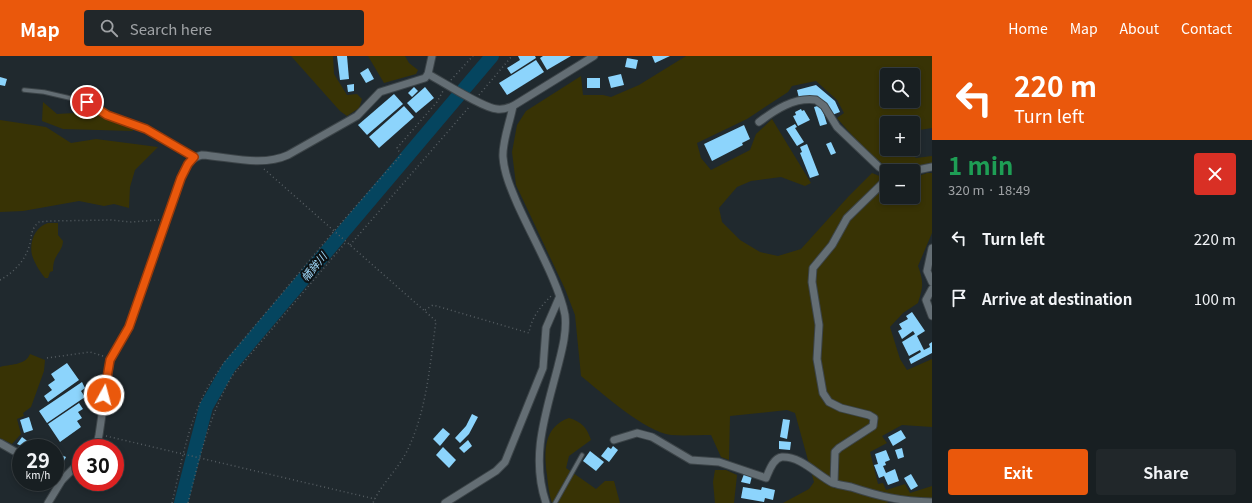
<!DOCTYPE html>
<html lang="en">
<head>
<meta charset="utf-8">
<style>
	body { margin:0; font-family:Georgia,"Noto Sans JP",serif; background:#21272a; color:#f1f3f6; height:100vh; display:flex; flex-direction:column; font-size:15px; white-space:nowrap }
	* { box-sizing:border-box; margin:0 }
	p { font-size:13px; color:#9fa2a5 }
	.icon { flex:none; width:22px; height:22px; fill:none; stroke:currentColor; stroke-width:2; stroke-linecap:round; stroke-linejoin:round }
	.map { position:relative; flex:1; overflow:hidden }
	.details { display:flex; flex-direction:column; background:#181f22; width:320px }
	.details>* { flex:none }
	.guide { background:#ea580c; color:#fff; overflow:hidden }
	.tools { position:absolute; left:880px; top:12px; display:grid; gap:8px }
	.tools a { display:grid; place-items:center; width:40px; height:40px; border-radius:4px; background:#181f22; box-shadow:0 2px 6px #0003,0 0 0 1px #363d40; font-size:20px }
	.speed { position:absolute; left:12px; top:383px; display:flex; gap:8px; font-size:20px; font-weight:700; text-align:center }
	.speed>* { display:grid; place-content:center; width:52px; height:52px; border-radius:50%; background:#181f22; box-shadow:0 2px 6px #0003,0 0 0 1px #363d40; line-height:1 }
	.speed small { font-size:10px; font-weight:400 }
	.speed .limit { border:6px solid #d22; background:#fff; color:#111 }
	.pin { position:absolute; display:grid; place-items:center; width:34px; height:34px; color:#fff; margin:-17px; border:2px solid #fff; border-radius:50%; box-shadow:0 1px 4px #0007 }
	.me { position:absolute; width:44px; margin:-22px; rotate:7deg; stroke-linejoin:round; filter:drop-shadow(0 0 3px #0008) }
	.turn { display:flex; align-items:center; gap:14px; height:84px; padding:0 16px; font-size:18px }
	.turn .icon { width:52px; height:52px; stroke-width:2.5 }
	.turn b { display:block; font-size:28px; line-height:34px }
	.round { display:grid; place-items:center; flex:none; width:42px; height:42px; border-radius:4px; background:#21272a }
	.overview { display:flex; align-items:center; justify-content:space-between; height:68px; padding:0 16px }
	h1 { font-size:24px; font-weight:700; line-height:30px; color:#1e9e55 }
	.action { display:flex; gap:8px; margin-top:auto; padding:8px 16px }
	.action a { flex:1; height:46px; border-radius:4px; background:#ea580c; color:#fff; font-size:16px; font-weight:700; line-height:46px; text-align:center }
	.action a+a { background:#21272a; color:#f1f3f6 }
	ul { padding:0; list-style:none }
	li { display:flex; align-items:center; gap:12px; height:60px; padding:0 16px }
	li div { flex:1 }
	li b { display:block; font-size:15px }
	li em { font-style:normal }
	header { display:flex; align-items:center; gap:24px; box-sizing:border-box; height:56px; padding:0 20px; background:#ea580c; color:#fff }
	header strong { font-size:19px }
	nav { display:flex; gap:22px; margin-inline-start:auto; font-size:14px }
	.search { width:280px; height:36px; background:#21272a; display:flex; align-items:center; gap:10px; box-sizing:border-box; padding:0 14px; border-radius:4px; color:#9fa2a5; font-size:15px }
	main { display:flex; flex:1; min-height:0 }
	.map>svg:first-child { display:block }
</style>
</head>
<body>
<header>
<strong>Map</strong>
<div class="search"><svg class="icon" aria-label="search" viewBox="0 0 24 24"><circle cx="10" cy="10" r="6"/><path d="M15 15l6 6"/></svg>Search here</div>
<nav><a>Home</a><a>Map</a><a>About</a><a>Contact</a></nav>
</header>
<main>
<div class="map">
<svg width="932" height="447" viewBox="0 0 932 447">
	<rect width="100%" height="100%" fill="#20292e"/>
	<!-- green -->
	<g fill="#383305" fill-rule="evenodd">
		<path d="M291,0H333L334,18L347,39L357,38L362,43L359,52L347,60L340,55Z"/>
		<path d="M368,0H405L409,7L418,14L416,18L384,27Z"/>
		<path d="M686,0H932V72L913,75V67H887V93H905L916,102L932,100V107C923,108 902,114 895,114C882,113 846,73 837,62L844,57L837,44L816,25L792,30L788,36L747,63L697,87L701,102L711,114L750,94L756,78L772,63L811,127L805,130L781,121L751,125L737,131L719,152L722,166L740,184L760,196L778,200L801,193L848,141L872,117L887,123V141H913V122L927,117H932V177L918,210C924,226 923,231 918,247L903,257L890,271L900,303L907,314L932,303V371L902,369L882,380L887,387L870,396L878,428L883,427L886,434L905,428L910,437L932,430V444L901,442L886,447H783L809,433L814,426L795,357L787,354L730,360L729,404L721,401L711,379C698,379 684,380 671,379C645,376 601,336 581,320L575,259L565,233L516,129L512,96L517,69L526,55L581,20L583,39H603L611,41L639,29ZM887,19H913V45H887Z"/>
		<path d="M43,46L57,58L92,56L110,64L131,70L133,75L63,73L42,65Z"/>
		<path d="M0,64L46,71L71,87L96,83L158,91L135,114L130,131L129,152L114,148L104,150L79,145L23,155L0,156Z"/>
		<path d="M48,167H58V179L63,185C62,198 53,197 53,215L50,216L48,222H45C40,216 34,206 32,199C29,186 35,171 48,167Z"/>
		<path d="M30,298L45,304L44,315L31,351L23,357L24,360L17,363L21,378L12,388L0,382V311C9,308 25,310 30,298Z"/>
		<path d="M569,362C582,366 587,372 591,384L569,400L566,412L596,433L605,425H614L620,447H552C549,438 548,429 547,419C544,396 543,371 569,362Z"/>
		<path d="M715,414H726L737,419L734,447H715L713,426Z"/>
	</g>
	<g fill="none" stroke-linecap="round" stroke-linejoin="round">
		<!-- river -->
		<path stroke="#05455f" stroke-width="14" d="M181,447L206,351L229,311L492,0"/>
	</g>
	<!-- building -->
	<g fill="#8cd4fc">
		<path d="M337,0H347L349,23L340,24Z"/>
		<path d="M518,0H535L536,2L511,18L507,12L520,4Z"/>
		<path d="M543,0H571L547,14L540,2Z"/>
		<path d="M652,0H670L655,7Z"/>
		<path d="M627,2L638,4L636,13L625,11Z"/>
		<path d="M536,4L544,16L507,39L499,27Z"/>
		<path d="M368,12L374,23L366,27L360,17Z"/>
		<path d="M621,18L624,29L611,32L608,21Z"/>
		<path d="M0,21L7,23L5,30L0,29Z"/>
		<rect x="587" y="22" width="13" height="10"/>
		<path d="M354,28V35L348,36L347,29Z"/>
		<path d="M816,29L835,45L840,56L832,59L828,50L816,40L799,42L797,34Z"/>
		<path d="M414,31L418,35L412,41L408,37Z"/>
		<path d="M425,31L434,42L416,57L407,47Z"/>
		<path d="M394,38L403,48L367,79L358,69Z"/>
		<path d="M821,49L827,68L820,70L814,51Z"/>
		<path d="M404,50L414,61L379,92L369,81Z"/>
		<path d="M801,53L802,55L804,54L810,64L798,70L793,60L796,59L795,56Z"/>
		<path d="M795,68L797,71L795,72L804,86L797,90L786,73Z"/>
		<path d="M744,69L750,83L742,87L743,89L712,105L704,88Z"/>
		<path d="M831,86L836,97L831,99L826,88Z"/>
		<path d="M807,88L819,119L810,122L800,97L802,96L800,91Z"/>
		<path d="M912,256L925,275L917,280L924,294L930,291L929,288L932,286V297L911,308L909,303L921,296L920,294L909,300L902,286L915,278L913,275L902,283L898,275L902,273L899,268L908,263L906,260Z"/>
		<path d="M67,307L79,324L48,346L44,340L52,334L48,329L55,324L51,318Z"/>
		<path d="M82,326L85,332L81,335L85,341L47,367L39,355Z"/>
		<path d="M79,347L83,353L78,356L82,362L77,365L81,371L60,386L48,368Z"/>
		<path d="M472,358L478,361L469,378L460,387L455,382L466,370Z"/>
		<path d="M29,361L33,374L24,377L20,364Z"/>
		<path d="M783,363L790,364L787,383L780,381Z"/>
		<path d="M443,372L450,378L440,390L433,383Z"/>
		<path d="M901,374L906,382L893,390L888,381Z"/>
		<path d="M22,381L30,387L26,392L17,388Z"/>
		<path d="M468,384L472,390L464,397L459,392Z"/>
		<path d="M779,385L791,386L790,394L779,393Z"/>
		<path d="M613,390L618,394L609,406L601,400L608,391L611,393Z"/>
		<path d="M443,391L456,404L449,412L436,399Z"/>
		<path d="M902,392L904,401L898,403L895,394Z"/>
		<path d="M886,394L890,404L885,406L886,409L883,410L886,417L895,413L899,425L888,429L884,420L879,422L874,409L878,408L875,398Z"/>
		<path d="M590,395L604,406L596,415L583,405Z"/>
		<path d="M57,397L66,401L60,413L55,410Z"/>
		<path d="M744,418L752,420L750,428L741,426Z"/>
		<path d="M911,418L918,430L911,434L904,422Z"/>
		<path d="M743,431L761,434L762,431L775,434L773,444L765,442L764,446L741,442Z"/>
	</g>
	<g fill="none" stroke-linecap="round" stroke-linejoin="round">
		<!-- service casing -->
		<g stroke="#3c4448" stroke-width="5.5">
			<g id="service">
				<path d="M24,34L44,36L87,46L107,59L137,68L194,101"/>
				<path d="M555,447L582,399"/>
			</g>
		</g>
		<!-- minor casing -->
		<g stroke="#3c4448" stroke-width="9">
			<g id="minor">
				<path d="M428,18C443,26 483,52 497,53C503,54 508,52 513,50L594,0"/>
				<path d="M513,50C510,66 502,86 503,101C504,117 511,133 517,147C531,179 559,227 565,259C567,276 562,294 558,310C546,357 530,400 546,447"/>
				<path d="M759,66C775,54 794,41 816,44L824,50L837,71L879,111L887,116"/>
				<path d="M913,115L932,111"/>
				<path d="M932,192L927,215L932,226"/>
				<path d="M932,233L926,244L932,260"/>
				<path d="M614,384L637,377L652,381L691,404L719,406L766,422C769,415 773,402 782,401C801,400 817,419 833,427C839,429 846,430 851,431C881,441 900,445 932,446"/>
				<path d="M0,387L21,399"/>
				<path d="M93,392L97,388L99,379L110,304L129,271L181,122C186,111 189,102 202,99C230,101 262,111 288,99L357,60L380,36L425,22L428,18L432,0"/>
				<path d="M55,420L62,424"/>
				<path d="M834,427L835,396L839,392L873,370L874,362L869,359L841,352L829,346L823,337L817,303L819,269L812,226L813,212L832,189L847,162L887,123"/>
				<path d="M48,447L62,424L81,405"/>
				<path d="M445,447L496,415L505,406L543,312L546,272L559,242"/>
			</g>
		</g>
		<!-- path -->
		<g stroke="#565e63" stroke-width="1.5" stroke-dasharray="1 3" stroke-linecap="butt">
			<path d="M451,24L473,0"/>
			<path d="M479,39L512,0"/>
			<path d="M264,113L436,265C430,308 427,353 408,393C400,411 379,431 373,447"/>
			<path d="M350,189L470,50"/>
			<path d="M0,224C13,217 24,206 29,191C32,182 30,173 39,166L50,165L111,164L130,166L159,164"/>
			<path d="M425,254L433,249L529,277C531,262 541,250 551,240"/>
			<path d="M47,302L90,296L103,300"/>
			<path d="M106,380L375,443"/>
			<path d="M172,447C180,413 186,377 201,345C206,332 215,320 223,308L334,175L401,99L397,92L437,46L443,35"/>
			<path d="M188,447C199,403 209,360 232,320L346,186"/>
		</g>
		<!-- service -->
		<use href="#service" stroke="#646e74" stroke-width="3.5"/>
		<!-- minor -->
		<use href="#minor" stroke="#646e74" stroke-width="7"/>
	</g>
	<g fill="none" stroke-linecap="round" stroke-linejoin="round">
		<!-- route casing -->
		<g stroke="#983908" stroke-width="10">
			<path id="route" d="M87,46L107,59L146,73L194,101L188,108L181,122L129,271L110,304L104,339"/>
		</g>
		<!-- route -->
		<use href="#route" stroke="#ea580c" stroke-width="7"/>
	</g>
	<g text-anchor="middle" stroke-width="4" stroke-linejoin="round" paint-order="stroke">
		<!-- water labels -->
		<g font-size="11" font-style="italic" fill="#9ed6f6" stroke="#0d1113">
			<text transform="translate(314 211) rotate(-50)" y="4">幡鉾川</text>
		</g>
	</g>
</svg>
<div class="tools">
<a><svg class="icon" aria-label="search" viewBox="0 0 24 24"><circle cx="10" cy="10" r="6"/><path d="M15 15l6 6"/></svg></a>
<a>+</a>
<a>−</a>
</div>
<div class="speed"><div>29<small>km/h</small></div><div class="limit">30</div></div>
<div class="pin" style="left:87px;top:46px;background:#d93025"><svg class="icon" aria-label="arrive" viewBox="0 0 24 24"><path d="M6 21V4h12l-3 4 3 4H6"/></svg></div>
<svg class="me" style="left:104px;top:339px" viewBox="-20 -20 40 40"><circle r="17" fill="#ea580c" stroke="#fff" stroke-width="3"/><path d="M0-11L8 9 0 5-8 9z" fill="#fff"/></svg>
</div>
<section class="details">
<div class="guide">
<div class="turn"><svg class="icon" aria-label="left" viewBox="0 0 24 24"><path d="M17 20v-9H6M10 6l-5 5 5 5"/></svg><div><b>220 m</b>Turn left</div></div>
</div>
<div class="overview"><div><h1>1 min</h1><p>320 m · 18:49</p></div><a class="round" style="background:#d93025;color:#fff"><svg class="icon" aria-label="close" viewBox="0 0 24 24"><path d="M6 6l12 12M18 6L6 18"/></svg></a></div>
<ul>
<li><svg class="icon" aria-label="left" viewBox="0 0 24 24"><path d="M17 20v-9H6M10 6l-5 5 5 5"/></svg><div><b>Turn left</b></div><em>220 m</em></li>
<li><svg class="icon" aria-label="arrive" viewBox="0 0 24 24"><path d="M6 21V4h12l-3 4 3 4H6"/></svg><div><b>Arrive at destination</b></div><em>100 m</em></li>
</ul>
<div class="action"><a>Exit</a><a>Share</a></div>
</section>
</main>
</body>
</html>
